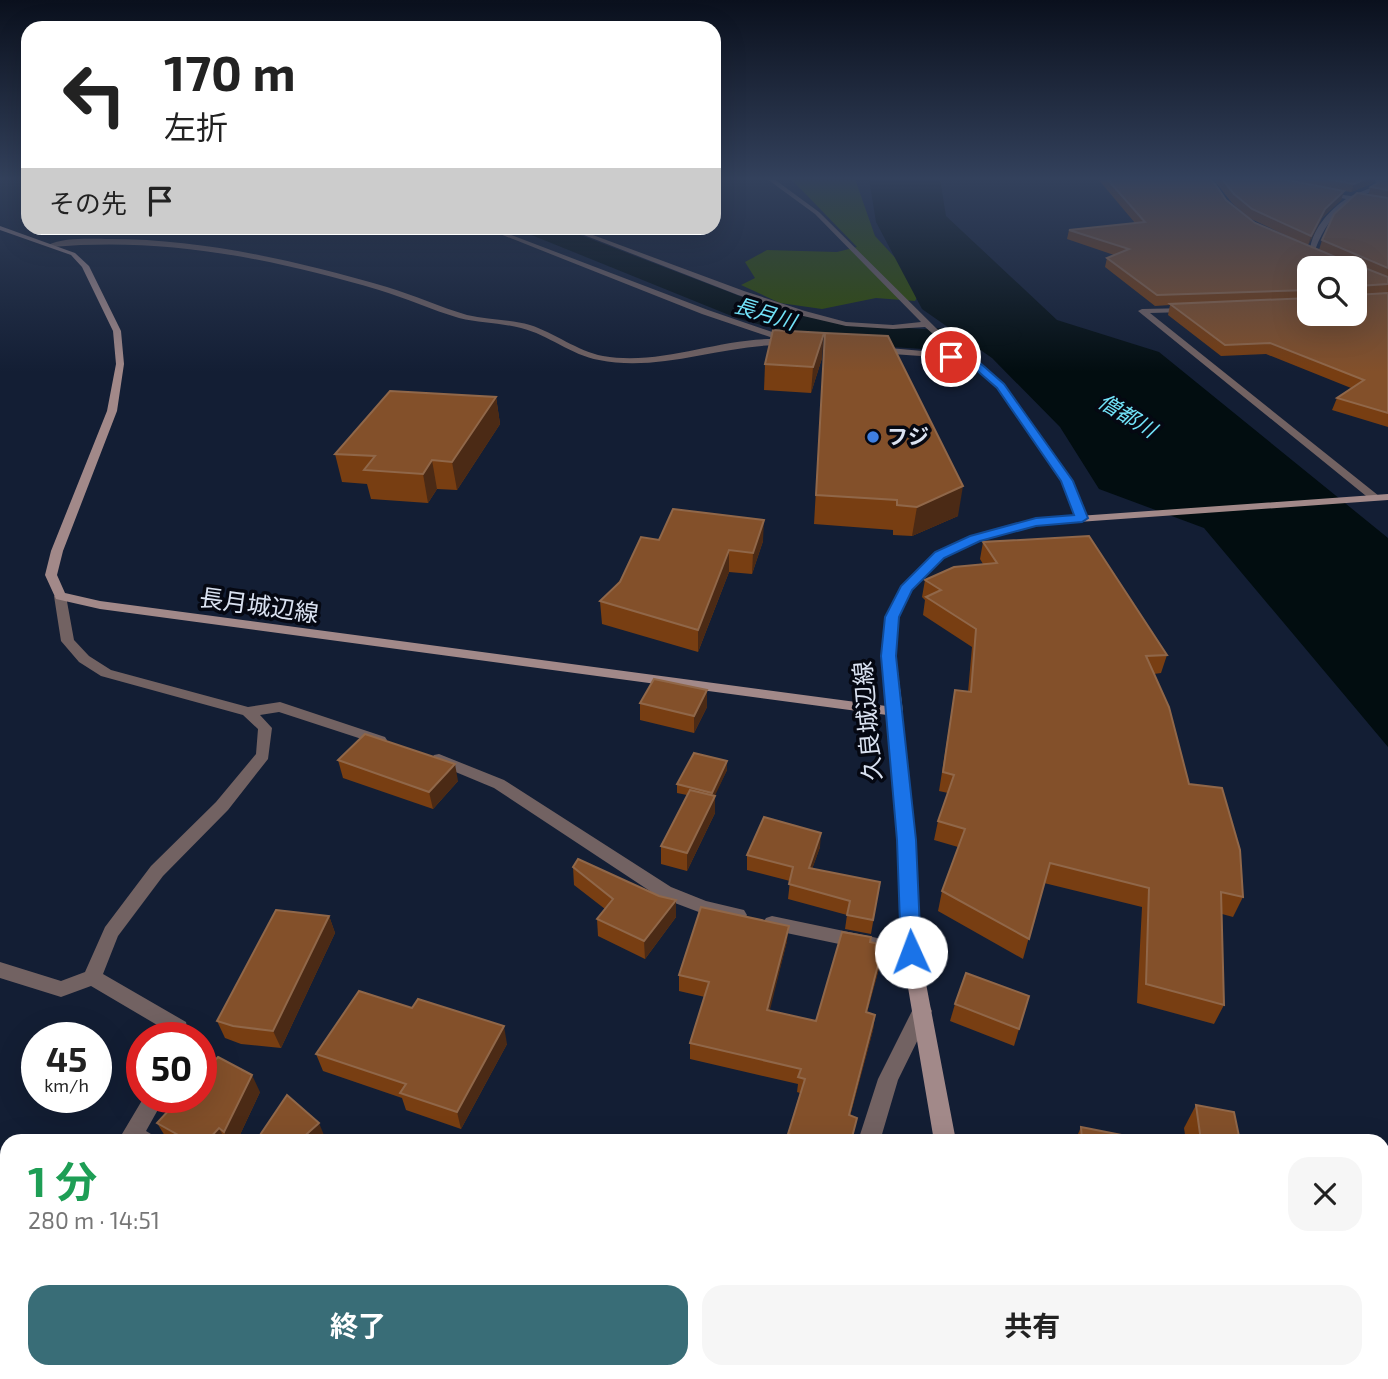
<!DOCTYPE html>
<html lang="ja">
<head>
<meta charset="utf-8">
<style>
	body { margin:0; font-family:"Exo 2","Noto Sans JP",sans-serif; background:#f6f6f6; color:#222; height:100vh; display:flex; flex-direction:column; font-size:26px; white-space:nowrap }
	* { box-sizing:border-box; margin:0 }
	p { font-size:23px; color:#767676 }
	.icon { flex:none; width:38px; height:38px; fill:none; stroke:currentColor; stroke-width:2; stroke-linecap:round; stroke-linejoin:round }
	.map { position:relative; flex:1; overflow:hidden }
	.drawer { position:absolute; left:0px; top:1134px; width:1390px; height:245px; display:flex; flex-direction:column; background:#fff; border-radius:21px 21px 0 0; box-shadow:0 7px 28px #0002 }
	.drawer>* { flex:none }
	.guide { position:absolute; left:21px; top:21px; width:700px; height:214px; border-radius:21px; box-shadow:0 7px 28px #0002; background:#fff; color:#222; overflow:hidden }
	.buttons { position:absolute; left:1297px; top:256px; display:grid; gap:14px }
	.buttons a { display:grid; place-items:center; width:70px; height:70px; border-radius:14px; background:#fff; box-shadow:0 7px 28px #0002; font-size:35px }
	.speed { position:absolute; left:21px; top:1022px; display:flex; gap:14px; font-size:35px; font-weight:700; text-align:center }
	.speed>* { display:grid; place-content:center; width:91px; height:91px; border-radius:50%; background:#fff; box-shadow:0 7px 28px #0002; line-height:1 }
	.speed small { font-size:18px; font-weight:400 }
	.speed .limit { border:10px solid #d22; background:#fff; color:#111 }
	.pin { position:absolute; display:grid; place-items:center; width:60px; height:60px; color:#fff; margin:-30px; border:4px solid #fff; border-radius:50%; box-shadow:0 2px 7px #0007 }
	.me { position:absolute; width:77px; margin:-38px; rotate:358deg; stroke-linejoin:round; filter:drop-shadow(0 0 5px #0008) }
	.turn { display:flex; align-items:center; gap:24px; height:147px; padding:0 28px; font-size:32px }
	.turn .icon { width:91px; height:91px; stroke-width:2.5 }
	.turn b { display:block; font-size:49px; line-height:60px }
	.then { display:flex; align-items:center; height:66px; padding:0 28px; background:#0003; gap:14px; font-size:26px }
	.round { display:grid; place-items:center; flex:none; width:74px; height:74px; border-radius:21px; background:#f6f6f6 }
	.head { display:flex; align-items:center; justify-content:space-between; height:119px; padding:0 28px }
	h1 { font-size:42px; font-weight:700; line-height:52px; color:#1e9e55 }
	.action { display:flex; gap:14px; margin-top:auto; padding:14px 28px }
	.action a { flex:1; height:80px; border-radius:21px; background:#396d77; color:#fff; font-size:28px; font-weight:700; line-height:80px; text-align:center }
	.action a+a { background:#f6f6f6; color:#222 }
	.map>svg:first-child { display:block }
</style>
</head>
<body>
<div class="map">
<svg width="1388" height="1379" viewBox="0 0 1388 1379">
	<rect width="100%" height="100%" fill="#131e34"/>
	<!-- forest -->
	<path fill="#314d00" d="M791,179H855L875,236L914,278L919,294L915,301L876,298L822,309L780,303L741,285L755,278L745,262L767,250L837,252L857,247Z"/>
	<!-- water -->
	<path fill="#020d10" d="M869,179H940L946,216L1057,320L1159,352L1388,538V747L1204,528L1099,489L1060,427L992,358L922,309L876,222Z"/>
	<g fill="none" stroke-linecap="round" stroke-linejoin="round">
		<!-- river -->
		<path fill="#020d10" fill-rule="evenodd" d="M526,228H562L763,305L800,315L860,325L923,329L1005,325L1017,328L1022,335L1017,342L1005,345L923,349L860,345L798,335L739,319L529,234Z"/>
		<!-- minor -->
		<g fill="#726262" fill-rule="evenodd">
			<path d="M767,179H774L819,212L936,328L1003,384L1072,481L1088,518L1086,520H1078L1076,518L1062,481L997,388L963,359L878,353L874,350L878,347L956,354L925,327L893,329L846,326L799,315L738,295L566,228H574L744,291L805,311L846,322L893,325L921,322L815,214Z"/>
			<path d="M1374,179H1380L1383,184L1376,190L1358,197L1388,202V206L1353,200C1334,212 1323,229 1315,250L1310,251C1311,231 1329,210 1346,199L1322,194V192L1351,196L1375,186L1377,184Z"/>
			<path d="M485,228H493L708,310L784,336V339L792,342L788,345C725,343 661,373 599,360C571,355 549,335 521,328C501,323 480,323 459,318C432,310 406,298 379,290C268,258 167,237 51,247L48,245C64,237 92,239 110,239C204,239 297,261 387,287C414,295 440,307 467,315C487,320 509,319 530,325C555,333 577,351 603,356C662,366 718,338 776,339L702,314Z"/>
			<path d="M1189,308V312H1186L1150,313L1379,496V500H1371L1138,311L1142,309Z"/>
			<path d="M60,592L66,596L74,640L89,656L111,670L248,707L280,702L385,737L387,740L380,745L279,712L260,715L272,728L268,759L228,810L163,876L118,936L103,974L186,1022L189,1038H169V1032L91,986L61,997L0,978V962L61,981L85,972L105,927L151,866L216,802L256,754L258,729L243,715L101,676L79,662L61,641L54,596Z"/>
			<path d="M439,754L504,780L671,887L706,901L744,910L747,915L744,920L738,922L704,914L659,897L494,788L434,763L431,759L434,755Z"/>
			<path d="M772,916L911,945L917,947L920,952L917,957L911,959L772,930L766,928L763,923L766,918Z"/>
			<path d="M922,1003L929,1005L932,1011L898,1080L880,1141H858L878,1079L915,1005Z"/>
			<path d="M144,1097H165L146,1131L151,1134L155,1141H126L122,1134Z"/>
			<path d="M331,1372H362L365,1379H333Z"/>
			<path d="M814,1372H838V1379H812Z"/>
		</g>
		<!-- secondary -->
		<g fill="#a28989" fill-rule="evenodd">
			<path d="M0,226L75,253L89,266L121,331L124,364L117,411L63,551L57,575L65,593L100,601L886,706L882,656L886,617L902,586L936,552L971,536L1036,519L1388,494V500L1036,525L979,540L944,558L911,591L898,617L896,656L903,712L902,714L914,840L920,952L956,1141H934L902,952L898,840L887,715L100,609L56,599L45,575L51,551L107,411L116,364L113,331L82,267L71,255L0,230Z"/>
			<path d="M963,1372H987L989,1379H963Z"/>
		</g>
	</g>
	<!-- wall -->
	<g fill="#783e12" fill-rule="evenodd">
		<path d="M1098,179H1210L1226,200L1255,223L1300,242L1249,218L1232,203L1213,179H1374L1373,183L1351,192L1344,191L1341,200L1322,218L1308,245L1319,250L1322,240L1368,195L1371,187L1383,180V179H1388V427L1332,410L1337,398L1351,388L1266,354L1221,356L1168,315L1170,305L1155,306L1105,267L1107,258L1114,255L1067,239L1069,230L1135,223ZM1309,268L1354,313H1309Z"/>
		<path d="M825,333L958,516L912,536L893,535V530L814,524Z"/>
		<path d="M822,358L811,393L764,390L765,364Z"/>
		<path d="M496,397L500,424L457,490L437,489L428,503L371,499L367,484L342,482L335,454Z"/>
		<path d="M659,540L763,541L752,574L729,572L698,652L602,624L600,601Z"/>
		<path d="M983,542L1167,655L1161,673L1154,674L1189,784L1243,897L1233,917L1222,914L1224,1005L1214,1024L1137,1003L1142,907L1044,883L1023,959L938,911L942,891L958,847L934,840L938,821L948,793L939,791L955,690L968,692L972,647L923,615L925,600L922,597L925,580L983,564L980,559Z"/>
		<path d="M640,703L707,707L694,733L640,720Z"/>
		<path d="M338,760L458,781L433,809L343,778Z"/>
		<path d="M727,761V770L714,796L715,813L687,871L661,864V846L687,795L677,793V784Z"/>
		<path d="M820,847L812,869L880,882L871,934L845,929L847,915L788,899L790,881L747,870V855Z"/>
		<path d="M573,867L659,896L676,900V917L645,959L598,936L597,919L605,909L574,885Z"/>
		<path d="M329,916L335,933L281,1048L241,1044L225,1038L217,1021Z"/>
		<path d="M787,941L769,1011L816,1021L870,942L883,945L881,961L867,1012L875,1015L873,1030L850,1116L854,1133L852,1141H787L788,1134L800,1093L797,1092L798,1084L690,1059V1043L705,997L679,991V975Z"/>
		<path d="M1029,996L1014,1046L950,1021L955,1004Z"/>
		<path d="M507,1044L461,1129L406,1110L402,1098L323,1071L316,1054Z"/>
		<path d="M260,1092L237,1141H168L157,1123Z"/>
		<path d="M1196,1105L1240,1141H1186L1184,1128Z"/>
		<path d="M1081,1127L1152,1141H1075Z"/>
		<path d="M492,1372H513L509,1379H503Z"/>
		<path d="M636,1372H678L676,1379H655Z"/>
		<path d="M724,1372H793L791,1379H742Z"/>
		<path d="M1031,1372H1197L1198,1379H1060Z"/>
		<path d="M1225,1372H1313L1314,1379H1226Z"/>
	</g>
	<!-- shaded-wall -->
	<g fill="#4b2a15">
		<path d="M1365,179H1374L1373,183L1351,192L1354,184Z"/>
		<path d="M1344,191L1341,200L1322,218L1308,246L1311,236L1325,209Z"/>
		<path d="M824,333L822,358L811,393L813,367Z"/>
		<path d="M496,397L500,424L457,490L452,462Z"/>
		<path d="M432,460L437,489L428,503L423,474Z"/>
		<path d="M963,486L958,516L912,536L917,507Z"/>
		<path d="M764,520L763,541L752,574L753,553Z"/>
		<path d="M729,550V572L698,652V630Z"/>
		<path d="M707,690V707L694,733V716Z"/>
		<path d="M727,761V770L712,802V793Z"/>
		<path d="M455,764L458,781L433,809L429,792Z"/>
		<path d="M715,796V813L687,871V853Z"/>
		<path d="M821,833L820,847L807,883L809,868Z"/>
		<path d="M676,900V917L645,959L644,941Z"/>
		<path d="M329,916L335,933L281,1048L273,1031Z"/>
		<path d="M789,926L787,941L766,1026L767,1010Z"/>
		<path d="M883,945L881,961L863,1028L866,1012Z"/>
		<path d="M875,1015L873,1030L846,1131L849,1115Z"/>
		<path d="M504,1026L507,1044L461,1129L457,1112Z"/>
		<path d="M252,1075L260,1092L237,1141H228L224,1132Z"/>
		<path d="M319,1123L326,1140L324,1141H299Z"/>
		<path d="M219,1128L226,1141H207Z"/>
		<path d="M504,1372H513L509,1379H506Z"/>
		<path d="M674,1372H678L676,1379H673Z"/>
	</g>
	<!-- building -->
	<g fill="#83502a" stroke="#906749" stroke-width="2">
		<path d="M1107,179H1210L1215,184L1226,200L1255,223L1345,261H1355L1357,265L1388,277V284L1358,286L1356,295L1388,293V413L1337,398L1364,380L1270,343L1225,345L1170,304L1309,298V313H1354V268H1309V290L1157,295L1107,258L1129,249L1069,230L1145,222Z"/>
		<path d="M1222,179H1282L1344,191L1325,209L1311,236L1252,209L1234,194Z"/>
		<path d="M1328,179H1365L1354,184Z"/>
		<path d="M1385,179H1388V190L1371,187Z"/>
		<path d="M1357,193L1388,198V268L1322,240L1334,214Z"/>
		<path d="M773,330L824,333L813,367L765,364Z"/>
		<path d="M825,333L888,336L963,486L917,507L897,505V500L816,495Z"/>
		<path d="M390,391L496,397L452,462L432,460L423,474L364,470L375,456L335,454Z"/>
		<path d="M673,509L764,520L753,553L729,550L698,630L600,601L620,582L641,537L659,540Z"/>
		<path d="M1089,536L1167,655L1146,656L1169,707L1189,784L1222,788L1240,850L1243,897L1221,892L1224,1005L1146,984L1149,888L1050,863L1029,939L942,891L965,829L938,821L954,775L943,772L955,690L971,692L976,629L926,597L941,590L925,580L954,567L997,563L983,542Z"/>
		<path d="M654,679L707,690L694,716L640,703Z"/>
		<path d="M365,734L455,764L429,792L338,760Z"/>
		<path d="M694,753L727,761L712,793L677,784Z"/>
		<path d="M690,790L715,796L687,853L661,846Z"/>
		<path d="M764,817L821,833L809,868L880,882L873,920L847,915L850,901L789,884L793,867L747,855Z"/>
		<path d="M578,859L659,896L676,900L644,941L597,919L613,899L573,867Z"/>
		<path d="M701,907L789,926L767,1010L816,1021L842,932L871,937L870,942L883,945L866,1012L875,1015L849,1115L857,1118L851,1141H810L788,1134L805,1079L798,1077L801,1069L690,1043L709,982L679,975Z"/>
		<path d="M276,910L329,916L273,1031L233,1026L217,1021Z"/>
		<path d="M966,973L1029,996L1019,1029L955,1004Z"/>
		<path d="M359,991L412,1008L418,999L504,1026L457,1112L400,1093L406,1084L316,1054Z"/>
		<path d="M218,1057L252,1075L224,1132L219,1128L207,1141H189L157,1123L181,1097H201V1075Z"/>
		<path d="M287,1095L319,1123L299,1141H256Z"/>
		<path d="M1196,1105L1234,1112L1240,1141H1201Z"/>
		<path d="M1081,1127L1152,1141H1082Z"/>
		<path d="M759,1372H792L791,1379H777Z"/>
		<path d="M1122,1372H1197L1198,1379H1151Z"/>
		<path d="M1244,1372H1313L1314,1379H1245Z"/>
	</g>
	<!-- sky -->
	<linearGradient id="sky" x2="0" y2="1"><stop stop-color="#0a101d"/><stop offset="0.48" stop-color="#33415c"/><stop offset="1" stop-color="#33415c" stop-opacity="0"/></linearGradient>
	<rect width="1388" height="372" fill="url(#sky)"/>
	<!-- route -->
	<path fill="#1a73e8" stroke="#114b97" stroke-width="2" d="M951,354L971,355L1004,384L1073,481L1088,518L1082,522L1036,526L980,541L944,558L912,590L899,617L896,656L916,840L921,952L918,958L911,960L904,958L901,952L897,840L881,656L885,617L901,586L935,552L970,536L1036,518L1074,515L1061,481L997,388L965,360L947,359L946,357Z"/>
	<!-- markers -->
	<circle fill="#3f7fe0" stroke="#050812" stroke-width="2.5" cx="873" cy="437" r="7"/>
	<g text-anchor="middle" stroke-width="7" stroke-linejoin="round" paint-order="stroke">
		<!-- far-water labels -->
		<g font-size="21" font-style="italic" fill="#72e3f9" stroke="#050812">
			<text transform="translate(765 314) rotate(17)" y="7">長月川</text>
			<text transform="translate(1127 416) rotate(31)" y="7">僧都川</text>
		</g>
		<!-- far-poi labels -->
		<g font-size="21" font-weight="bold" fill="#dae2f1" stroke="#050812" text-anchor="start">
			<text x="887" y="444">フジ</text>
		</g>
		<!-- street labels -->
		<g font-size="24" fill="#dae2f1" stroke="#050812">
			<text transform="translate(259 606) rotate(8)" y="8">長月城辺線</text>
			<text transform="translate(868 721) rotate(-95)" y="8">久良城辺線</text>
		</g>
	</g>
</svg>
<div class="buttons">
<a><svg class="icon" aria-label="search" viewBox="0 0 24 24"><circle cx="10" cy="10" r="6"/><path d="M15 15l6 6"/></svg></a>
</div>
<div class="speed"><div>45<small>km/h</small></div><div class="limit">50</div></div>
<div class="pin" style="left:951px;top:357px;background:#d93025"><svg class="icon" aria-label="arrive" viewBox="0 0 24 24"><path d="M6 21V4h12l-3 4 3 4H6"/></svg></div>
<svg class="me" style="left:911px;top:952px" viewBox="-20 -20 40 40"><circle r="19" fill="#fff"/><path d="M0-13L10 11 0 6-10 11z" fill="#1a73e8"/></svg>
<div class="guide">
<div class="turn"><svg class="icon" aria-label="left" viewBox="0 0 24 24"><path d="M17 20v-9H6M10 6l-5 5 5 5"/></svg><div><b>170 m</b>左折</div></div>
<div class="then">その先<svg class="icon" aria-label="arrive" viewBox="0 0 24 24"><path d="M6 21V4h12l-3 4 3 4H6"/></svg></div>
</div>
<section class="drawer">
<div class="head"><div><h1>1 分</h1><p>280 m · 14:51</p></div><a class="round"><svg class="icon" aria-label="close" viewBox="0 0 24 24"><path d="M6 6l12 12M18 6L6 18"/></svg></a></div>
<div class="action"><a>終了</a><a>共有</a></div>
</section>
</div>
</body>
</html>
